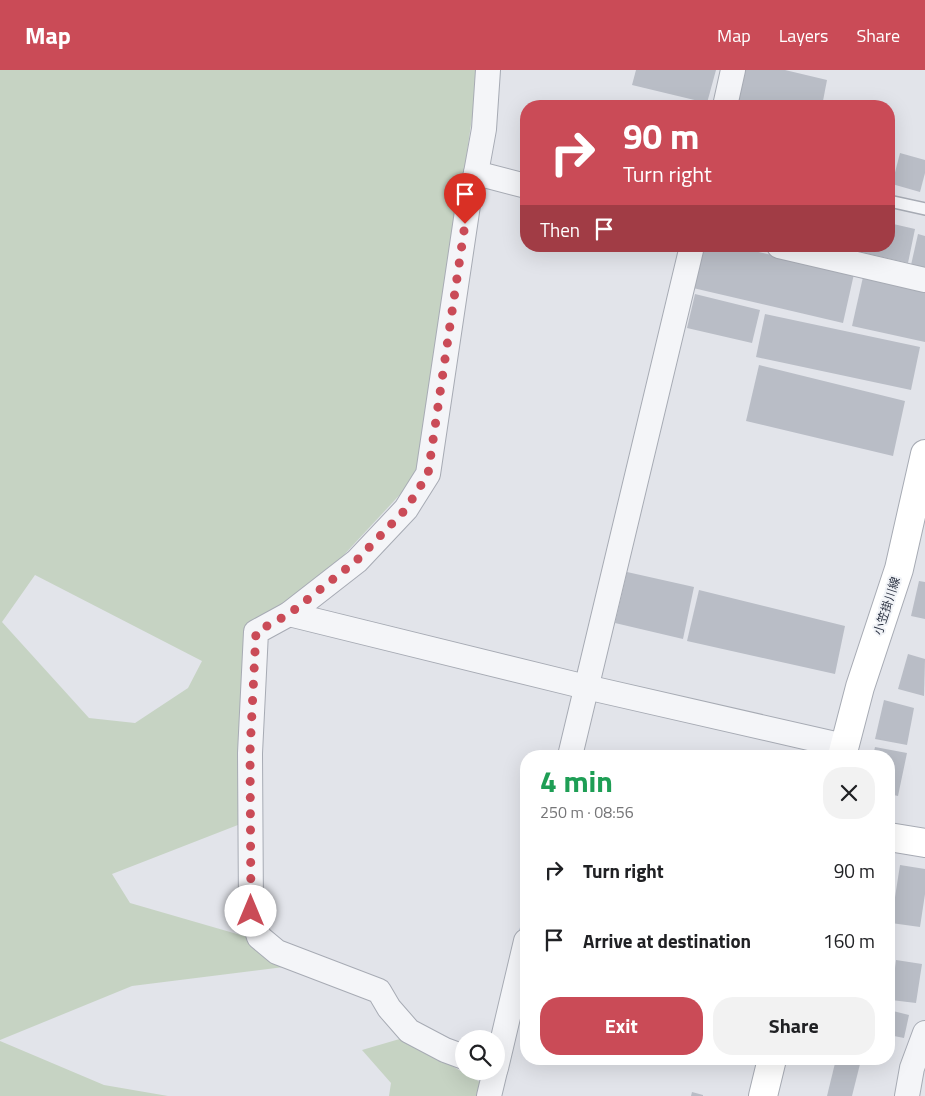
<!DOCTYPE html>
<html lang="en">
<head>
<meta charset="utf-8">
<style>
	body { margin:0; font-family:"Titillium Web","Noto Sans JP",sans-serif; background:#f2f2f2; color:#202124; height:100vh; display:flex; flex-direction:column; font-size:19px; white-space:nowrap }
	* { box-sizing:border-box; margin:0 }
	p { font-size:16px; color:#757577 }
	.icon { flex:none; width:28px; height:28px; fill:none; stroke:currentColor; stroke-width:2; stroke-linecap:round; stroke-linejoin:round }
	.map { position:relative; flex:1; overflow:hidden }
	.drawer { position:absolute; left:520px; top:680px; width:375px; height:315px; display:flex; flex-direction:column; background:#fff; border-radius:20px; box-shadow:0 5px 20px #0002 }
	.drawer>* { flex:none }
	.banner { position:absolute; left:520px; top:30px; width:375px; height:152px; border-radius:20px; box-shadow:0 5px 20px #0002; background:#ca4b57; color:#fff; overflow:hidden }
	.tools { position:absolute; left:455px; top:960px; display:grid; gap:10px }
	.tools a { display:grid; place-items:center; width:50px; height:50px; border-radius:50%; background:#fff; box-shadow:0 5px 20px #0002; font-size:25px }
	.pin { position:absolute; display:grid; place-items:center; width:42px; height:42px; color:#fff; margin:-51px -21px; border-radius:50% 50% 50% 0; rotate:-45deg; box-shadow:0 0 5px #0007 }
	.pin .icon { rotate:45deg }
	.me { position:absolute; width:55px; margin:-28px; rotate:0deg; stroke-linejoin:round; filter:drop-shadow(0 0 4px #0008) }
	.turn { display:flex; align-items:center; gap:18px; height:105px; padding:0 20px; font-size:22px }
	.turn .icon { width:65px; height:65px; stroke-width:2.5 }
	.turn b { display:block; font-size:35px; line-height:42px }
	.then { display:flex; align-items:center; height:48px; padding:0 20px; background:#0003; gap:10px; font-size:19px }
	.round { display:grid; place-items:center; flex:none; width:52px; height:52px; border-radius:20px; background:#f2f2f2 }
	.overview { display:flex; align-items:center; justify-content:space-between; height:85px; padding:0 20px }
	h1 { font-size:30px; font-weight:700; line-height:38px; color:#1e9e55 }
	.primary-button { display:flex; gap:10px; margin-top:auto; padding:10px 20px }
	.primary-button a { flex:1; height:58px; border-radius:20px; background:#ca4b57; color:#fff; font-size:20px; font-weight:700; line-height:58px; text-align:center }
	.primary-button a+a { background:#f2f2f2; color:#202124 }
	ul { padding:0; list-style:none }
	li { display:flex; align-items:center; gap:15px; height:70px; padding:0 20px }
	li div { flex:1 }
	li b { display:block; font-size:19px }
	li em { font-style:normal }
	header { display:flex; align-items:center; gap:30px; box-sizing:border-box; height:70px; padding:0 25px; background:#ca4b57; color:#fff }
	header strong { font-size:24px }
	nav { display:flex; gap:28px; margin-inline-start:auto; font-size:18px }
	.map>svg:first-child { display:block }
</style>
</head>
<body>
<header>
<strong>Map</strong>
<nav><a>Map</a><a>Layers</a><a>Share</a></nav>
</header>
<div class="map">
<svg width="925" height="1026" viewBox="0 0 925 1026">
	<rect width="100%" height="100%" fill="#e2e4ea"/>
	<!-- green -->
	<g fill="#c6d3c3" fill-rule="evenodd">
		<path d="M0,0H479L420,403L289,544L246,560L243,753L112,804L130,833L265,872L308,894L132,916L0,970ZM35,505L202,591L188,618L135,653L89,648L2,552Z"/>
		<path d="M403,968L480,1012L476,1026H389L391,1013L362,980Z"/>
		<path d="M0,971L104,1015L168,1026H0Z"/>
	</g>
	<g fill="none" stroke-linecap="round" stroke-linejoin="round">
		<!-- stream -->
		<path stroke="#9eb0c9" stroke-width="6" d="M521,867L526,844"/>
	</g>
	<!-- building -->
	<g fill="#b9bdc6">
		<path d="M636,0H716L707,33L632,15Z"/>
		<path d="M745,0H785L827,10L822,36H736Z"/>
		<path d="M900,83L925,90V103L920,122L892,114Z"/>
		<path d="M889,153L915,159L908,193L852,180L853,176H889Z"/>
		<path d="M918,164L925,166V198L911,195Z"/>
		<path d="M703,176H733L854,204L843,253L693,218Z"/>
		<path d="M863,207L925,221V272L852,256Z"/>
		<path d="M695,224L760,240L752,273L687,258Z"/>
		<path d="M765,244L920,277L911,320L756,287Z"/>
		<path d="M759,295L905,331L893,386L746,351Z"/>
		<path d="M627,502L694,517L683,569L615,553Z"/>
		<path d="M919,511L925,512V549L911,546Z"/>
		<path d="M699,520L845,556L835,604L687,571Z"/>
		<path d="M908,584L925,589L924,626L898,619Z"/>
		<path d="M884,630L914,638L907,675L875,669Z"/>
		<path d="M875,677L907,683L898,726L889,724V686H873Z"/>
		<path d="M900,795L925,799V824L920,857L891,853Z"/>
		<path d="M896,890L922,894L916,933L891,930Z"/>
		<path d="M889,940L909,945L904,968L889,965Z"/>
		<path d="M836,989L860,994L852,1026H827Z"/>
		<path d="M692,1022L703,1025V1026H691Z"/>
	</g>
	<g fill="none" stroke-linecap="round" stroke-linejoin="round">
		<!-- lane casing -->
		<g stroke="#a7abb4" stroke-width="14">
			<path id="lane" d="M889,131L925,139"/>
		</g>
		<!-- street casing -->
		<g stroke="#a7abb4" stroke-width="26">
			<g id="street">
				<path d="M725,36L733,0"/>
				<path d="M476,103L526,116"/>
				<path d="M779,176L925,210"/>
				<path d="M289,544L586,617L844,676"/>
				<path d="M570,686L692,176"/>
				<path d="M464,987L445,980L409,961L389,938L379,921L277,882L259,867L251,841L250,683L256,562L289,544L357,491L406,439L428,404L468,135L476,103L484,59L488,0"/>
				<path d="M496,998L526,871"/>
				<path d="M489,1026L495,1001"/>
				<path d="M907,1026L912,998L925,963"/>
			</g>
		</g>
		<!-- secondary casing -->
		<g stroke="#a7abb4" stroke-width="30">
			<g id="secondary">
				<path d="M842,686L860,617L899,499L925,384"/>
				<path d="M889,767L925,773"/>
				<path d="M763,1026L772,989"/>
			</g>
		</g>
		<!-- lane -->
		<use href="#lane" stroke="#f4f5f8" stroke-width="11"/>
		<!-- street -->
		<use href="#street" stroke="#f4f5f8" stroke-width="24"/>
		<!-- secondary -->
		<use href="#secondary" stroke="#fff" stroke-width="28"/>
	</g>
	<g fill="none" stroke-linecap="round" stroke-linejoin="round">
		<!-- route -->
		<path stroke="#ca4b57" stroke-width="9" stroke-dasharray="0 16.2" d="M251,841L250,682L256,562L289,544L356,491L406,439L428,404L465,154"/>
	</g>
	<g text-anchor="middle" stroke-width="4" stroke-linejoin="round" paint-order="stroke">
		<!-- street labels -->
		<g font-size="12" fill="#2a3141" stroke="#f1f3f7">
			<text transform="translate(887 536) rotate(-72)" y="4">小笠掛川線</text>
		</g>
	</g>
</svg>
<div class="tools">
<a><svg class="icon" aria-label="search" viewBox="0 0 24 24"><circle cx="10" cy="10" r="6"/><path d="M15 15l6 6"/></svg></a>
</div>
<div class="pin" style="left:465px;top:154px;background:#d93025"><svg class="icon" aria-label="arrive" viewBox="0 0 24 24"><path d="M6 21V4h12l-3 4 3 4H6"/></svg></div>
<svg class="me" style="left:251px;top:841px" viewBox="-20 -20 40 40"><circle r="19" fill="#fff"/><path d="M0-13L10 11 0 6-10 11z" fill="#ca4b57"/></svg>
<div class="banner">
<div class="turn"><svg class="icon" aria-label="right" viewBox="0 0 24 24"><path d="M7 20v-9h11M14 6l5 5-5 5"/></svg><div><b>90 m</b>Turn right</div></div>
<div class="then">Then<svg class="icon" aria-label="arrive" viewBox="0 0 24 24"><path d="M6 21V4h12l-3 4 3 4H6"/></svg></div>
</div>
<section class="drawer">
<div class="overview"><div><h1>4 min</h1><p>250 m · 08:56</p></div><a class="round"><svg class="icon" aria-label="close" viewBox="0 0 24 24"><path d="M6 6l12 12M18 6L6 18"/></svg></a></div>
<ul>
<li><svg class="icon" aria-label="right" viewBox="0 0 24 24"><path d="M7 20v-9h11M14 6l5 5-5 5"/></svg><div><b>Turn right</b></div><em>90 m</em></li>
<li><svg class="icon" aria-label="arrive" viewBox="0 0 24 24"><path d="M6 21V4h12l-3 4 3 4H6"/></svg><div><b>Arrive at destination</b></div><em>160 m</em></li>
</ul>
<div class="primary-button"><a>Exit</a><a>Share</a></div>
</section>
</div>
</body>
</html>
